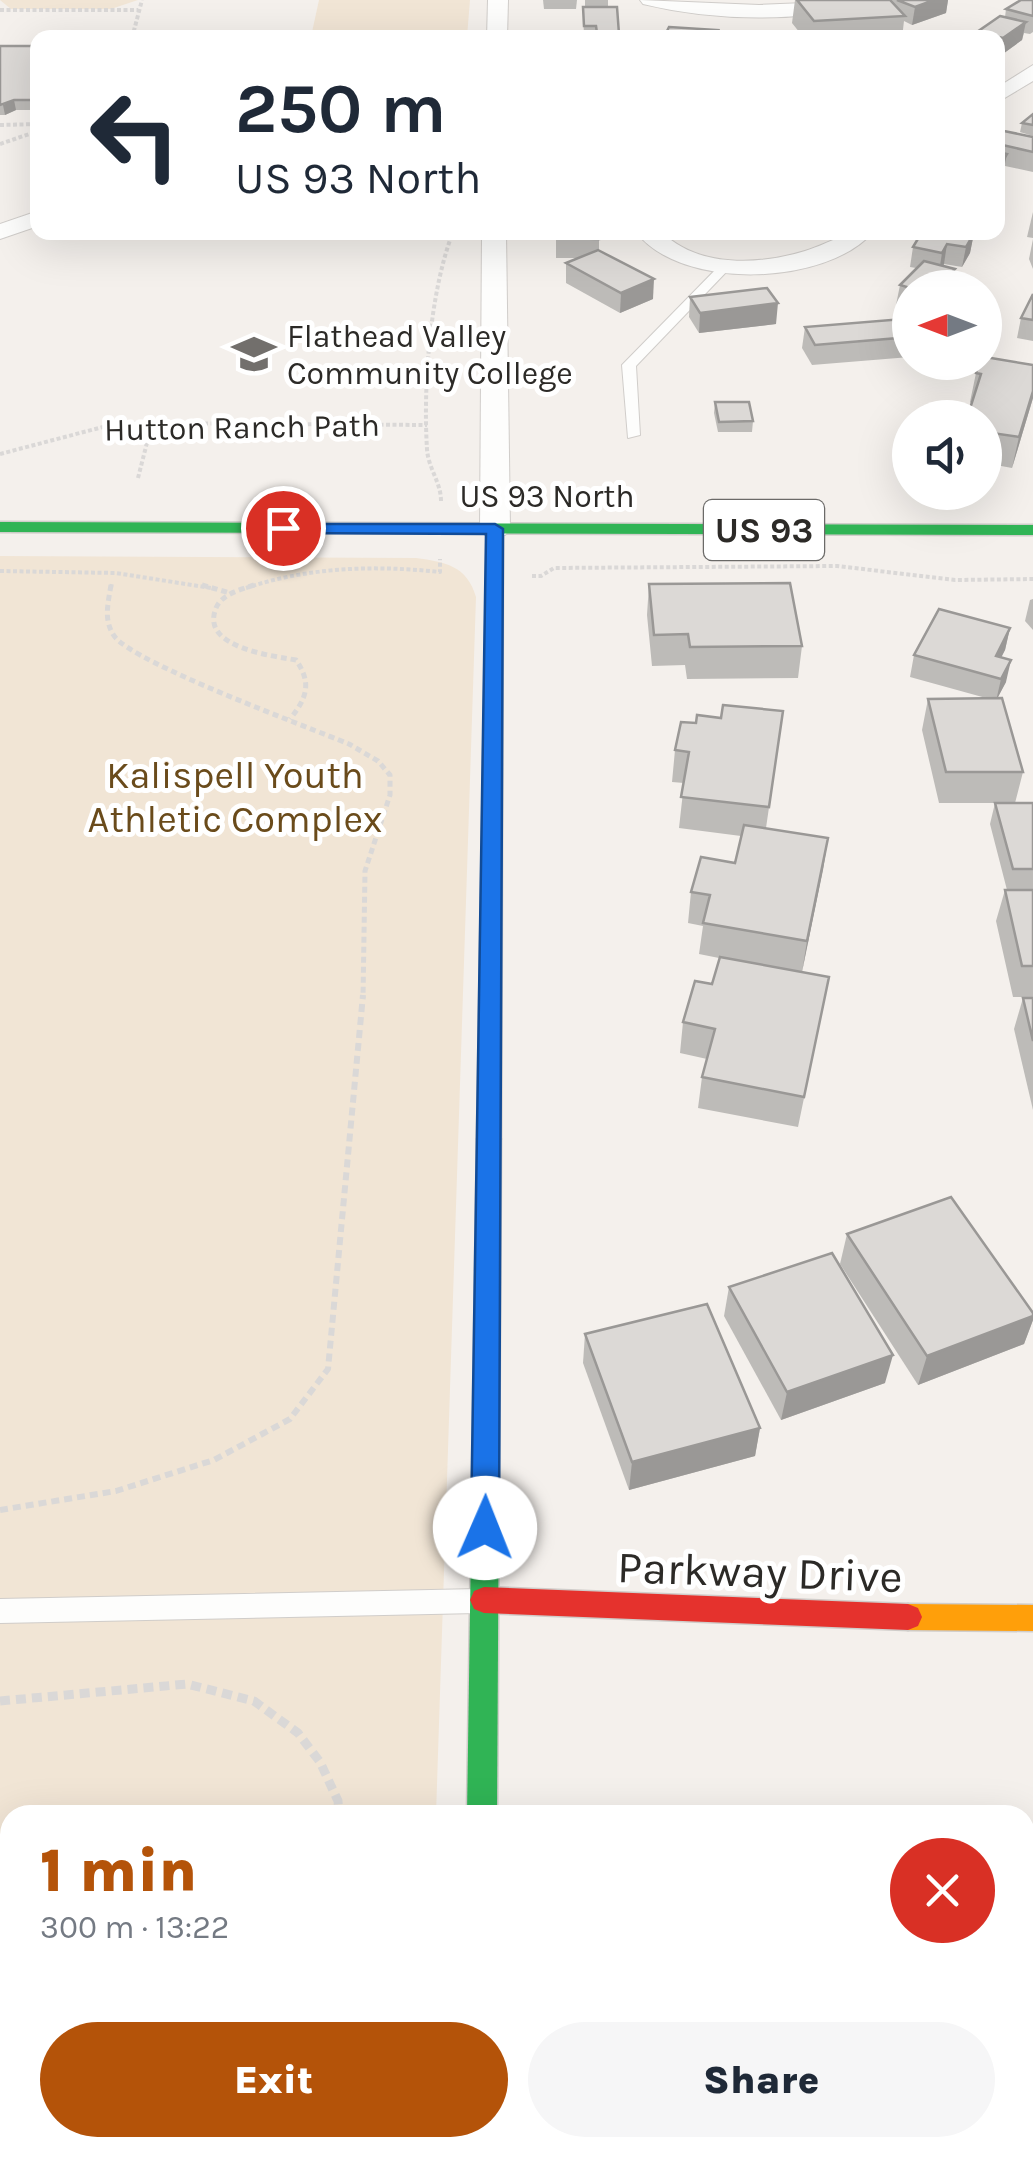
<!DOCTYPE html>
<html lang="en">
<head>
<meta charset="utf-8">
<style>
	body { margin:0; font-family:Karla,sans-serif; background:#f6f6f7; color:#1f2937; height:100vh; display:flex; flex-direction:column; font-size:38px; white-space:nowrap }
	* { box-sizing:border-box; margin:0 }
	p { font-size:32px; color:#747a83 }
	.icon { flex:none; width:55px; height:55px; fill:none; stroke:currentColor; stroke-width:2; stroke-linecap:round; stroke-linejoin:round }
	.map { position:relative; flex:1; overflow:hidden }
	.sheet { position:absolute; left:0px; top:1805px; width:1035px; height:352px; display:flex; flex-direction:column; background:#fff; border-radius:30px 30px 0 0; box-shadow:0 10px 40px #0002 }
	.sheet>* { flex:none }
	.banner { position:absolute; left:30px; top:30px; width:975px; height:210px; border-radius:20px; box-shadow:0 10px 40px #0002; background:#fff; color:#1f2937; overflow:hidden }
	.needle { width:65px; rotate:270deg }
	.controls { position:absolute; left:892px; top:270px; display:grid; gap:20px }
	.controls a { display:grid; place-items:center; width:110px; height:110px; border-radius:50%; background:#fff; box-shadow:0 10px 40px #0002; font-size:50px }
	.pin { position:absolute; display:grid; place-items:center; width:85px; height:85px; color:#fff; margin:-42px; border:5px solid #fff; border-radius:50%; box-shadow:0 2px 10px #0007 }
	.me { position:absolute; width:110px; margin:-55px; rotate:1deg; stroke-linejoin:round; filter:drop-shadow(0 0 8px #0008) }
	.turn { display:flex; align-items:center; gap:35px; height:210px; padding:0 40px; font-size:45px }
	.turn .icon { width:130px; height:130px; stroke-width:2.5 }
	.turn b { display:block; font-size:70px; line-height:85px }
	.round { display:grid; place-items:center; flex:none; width:105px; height:105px; border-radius:52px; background:#f6f6f7 }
	.head { display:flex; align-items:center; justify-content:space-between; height:170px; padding:0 40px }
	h1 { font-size:60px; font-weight:800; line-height:75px; color:#b45309 }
	.action { display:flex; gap:20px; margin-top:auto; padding:20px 40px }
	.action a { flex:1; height:115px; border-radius:60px; background:#b45309; color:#fff; font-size:40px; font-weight:800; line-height:115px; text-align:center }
	.action a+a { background:#f6f6f7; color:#1f2937 }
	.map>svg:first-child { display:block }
</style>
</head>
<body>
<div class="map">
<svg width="1033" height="2157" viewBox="0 0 1033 2157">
	<rect width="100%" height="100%" fill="#f4f0ec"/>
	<!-- green -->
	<g fill="#f1e5d5">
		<path d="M0,0H138L111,9H11Z"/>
		<path d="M319,0H470L467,37H329L312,32Z"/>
		<path d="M0,556L416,558C446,562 467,566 476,597L436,1815H10V2148H426L425,2157H0Z"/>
	</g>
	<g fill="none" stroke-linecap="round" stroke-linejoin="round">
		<!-- lane casing -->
		<g stroke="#d0cdca" stroke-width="2">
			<g id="lane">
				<path d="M722,263L732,266L636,366L640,435L628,438L622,365Z"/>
				<path d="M478,1589L487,1593L490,1601L487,1609L478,1613L0,1623V1599Z"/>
			</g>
		</g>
		<!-- street casing -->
		<g stroke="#d0cdca" stroke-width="2">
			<g id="street">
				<path d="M488,0H508L507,38H487Z"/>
				<path d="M640,0L759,5L878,0L875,4C800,22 718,22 643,4Z"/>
				<path d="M1033,65V81L998,102V87Z"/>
				<path d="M38,211V226L0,239V224Z"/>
				<path d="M482,232H506L510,529L505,535H485L480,529Z"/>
				<path d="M636,232H662C698,268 759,265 805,251C833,242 842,232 873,232C826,286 681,291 636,232Z"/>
			</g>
		</g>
		<!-- fast casing -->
		<g stroke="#d0cdca" stroke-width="3">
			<g id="fast">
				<path d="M0,522L1033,525V535L0,532Z"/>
				<path d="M489,1130L497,1133L501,1139L497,1815H467L477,1139L481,1133Z"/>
			</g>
		</g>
		<!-- slow casing -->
		<g stroke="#d0cdca" stroke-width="3">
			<g id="slow">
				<path d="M908,1604L1033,1605V1631L908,1630L898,1626L894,1617L898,1608Z"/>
				<rect x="461" y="2148" width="34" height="9"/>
			</g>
		</g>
		<!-- jam casing -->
		<g stroke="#d0cdca" stroke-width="3">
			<g id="jam">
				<path d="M495,524L503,529L501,1139L497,1145H481L477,1139L487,529Z"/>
				<path d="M484,1587L908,1604L918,1608L922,1617L918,1626L908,1630L484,1613L474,1609L470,1600L474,1591Z"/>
			</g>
		</g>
		<!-- path-far3 -->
		<g stroke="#dad8d7" stroke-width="4" stroke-dasharray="4 2.5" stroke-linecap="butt">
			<path d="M0,10H138"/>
			<path d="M132,38L142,0"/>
			<path d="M0,125L38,124"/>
			<path d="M0,144L38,131"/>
			<path d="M0,454L118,423L427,425"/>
			<path d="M138,478L152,423"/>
			<path d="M441,501C441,482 428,468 427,449C423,386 430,291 453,232"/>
			<path d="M0,571L116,573L211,588"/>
			<path d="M532,576H541L554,568L837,566L955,580L1033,579"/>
			<path d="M111,588L112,582"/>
			<path d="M246,588C309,567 374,565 440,572V559"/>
		</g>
		<!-- path-far2 -->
		<g stroke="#dad8d7" stroke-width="5" stroke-dasharray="6 4" stroke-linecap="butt">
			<path d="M111,585C108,604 103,621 115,637C136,664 308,727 349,744L378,761L390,775V795L365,871L363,998"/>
			<path d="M202,585L230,593"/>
			<path d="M254,585C239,590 219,595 215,611C203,648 273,656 296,660C312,683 307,698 290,719"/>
		</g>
		<!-- path-far1 -->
		<path stroke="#dad8d7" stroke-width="6" stroke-dasharray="8 5" stroke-linecap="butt" d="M0,1510L116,1491L214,1460L290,1419L328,1369L363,995"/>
		<!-- path -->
		<g stroke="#dad8d7" stroke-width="9" stroke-dasharray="10 6" stroke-linecap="butt">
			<path d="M0,1701L187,1684L254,1701L298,1733L320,1762L338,1801L339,1815"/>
			<path d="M330,2157L331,2148"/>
		</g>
		<!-- lane -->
		<use href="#lane" fill="#fdfdfc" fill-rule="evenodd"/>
		<!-- street -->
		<use href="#street" fill="#fdfdfc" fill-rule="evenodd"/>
		<!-- fast -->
		<use href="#fast" fill="#30b455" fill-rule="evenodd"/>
		<!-- slow -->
		<use href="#slow" fill="#ff9f0a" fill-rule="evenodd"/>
		<!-- jam -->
		<use href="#jam" fill="#e5322d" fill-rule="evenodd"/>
	</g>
	<!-- wall -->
	<g fill="#bdbbb8">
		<path d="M543,0H577L576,9H544Z"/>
		<path d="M585,0H608V7H617L619,38H584L583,7H585Z"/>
		<path d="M795,0H948L946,13L912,25L904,21L902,38H804L792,23Z"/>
		<path d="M1033,0V32L1030,34L1024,33L1022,40L1000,56H998V38H976L977,32L1005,17L1006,9Z"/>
		<path d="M0,46H38V110H16L5,115H0Z"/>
		<path d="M1033,114V136L1020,132L1022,123Z"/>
		<path d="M998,136L1033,137V172L1005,166L1003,173L998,182Z"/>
		<path d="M1033,212V238L1027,237Z"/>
		<path d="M556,232H599V251L653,299L620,313L566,283V263L579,258H556Z"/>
		<path d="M974,233L970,253L962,267L944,264L943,266L955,269L951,288H910V309L896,305L900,285L916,268L910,267L913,247Z"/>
		<path d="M1033,239V269L1029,259Z"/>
		<path d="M1033,294V341L1017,338L1021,318Z"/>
		<path d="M690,297L776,324L699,333L689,317Z"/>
		<path d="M805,327L910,330V357L812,365L802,348Z"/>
		<path d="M1033,365V398L1012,468L985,463V418L970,402L976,373Z"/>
		<path d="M715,402L753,421L752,432H718L714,413Z"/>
		<path d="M649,584L802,646L798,678L687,679L685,665L652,666L647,615Z"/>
		<path d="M1033,599V630L1025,621L1030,600Z"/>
		<path d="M1010,628L1005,650L1001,657L1006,682L997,698L1023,772L1015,803H1033V997H1013L996,921L1005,890H1007L990,824L995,803H939L922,730L928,699L986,698L910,677L914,655Z"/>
		<path d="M783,711L766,828L828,838L802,972L829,977L798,1127L698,1108L702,1077L707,1059L680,1053L683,1022L712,984L719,958L699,954L703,926L688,923L691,892L735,863L741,836L679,828L684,783L672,782L675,750L696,723L721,718Z"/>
		<path d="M1023,998H1033V1110L1014,1029Z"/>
		<path d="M847,1234L1033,1313V1320L1024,1344L918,1385L840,1264Z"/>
		<path d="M729,1287L885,1383L781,1420L724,1316Z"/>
		<path d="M585,1334L760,1428L755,1456L629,1490L583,1363Z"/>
	</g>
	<!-- shaded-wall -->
	<g fill="#9a9896">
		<path d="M934,0H948L946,13L912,25L915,7Z"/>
		<path d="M1026,22L1022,40L1000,56L1003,38Z"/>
		<path d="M14,100L16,110L5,115L3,105Z"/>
		<path d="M1007,154L1003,173L998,182V168Z"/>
		<path d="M974,233L970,253L962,267L966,247Z"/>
		<path d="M947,244L944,264L939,272L942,253Z"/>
		<path d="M955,269L951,288H937Z"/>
		<path d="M654,279L653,299L620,313L621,293Z"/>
		<path d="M778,303L776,324L699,333L700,313Z"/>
		<path d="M1033,391V398L1012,468L1019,437Z"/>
		<path d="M1010,628L1005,650L991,678L996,656Z"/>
		<path d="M1011,660L1006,682L996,701L1001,679Z"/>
		<path d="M828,838L823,870L802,972L807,941Z"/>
		<path d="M1033,1316V1320L1024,1344L918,1385L927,1356Z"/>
		<path d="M893,1355L885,1383L781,1420L787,1392Z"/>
		<path d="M760,1428L755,1456L629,1490L632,1462Z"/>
	</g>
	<!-- building -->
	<g fill="#dcd9d6" stroke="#9a9896" stroke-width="2.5">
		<path d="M797,0H890L905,16L814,21Z"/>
		<path d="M897,0H934L915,7Z"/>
		<path d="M1021,0H1033V16L1006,9Z"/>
		<path d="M583,7H617L619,34L597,33L596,26H584Z"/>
		<path d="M1000,16L1026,22L1003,38L977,32Z"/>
		<path d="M669,27L718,30L713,38L664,37Z"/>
		<path d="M0,46H38V100H14L0,105Z"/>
		<path d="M1033,114V125L1022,123Z"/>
		<path d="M1004,131L1033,137V152L998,144V136Z"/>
		<path d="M998,152L1007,154L998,168Z"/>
		<path d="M556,232H599V239L556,238Z"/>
		<path d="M922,232H972L974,233L966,247L947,244L942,253L913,247Z"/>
		<path d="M598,250L654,279L621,293L566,263Z"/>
		<path d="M924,261L955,269L937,288H910L900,285Z"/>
		<path d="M767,288L778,303L700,313L690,297Z"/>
		<path d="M1033,294V320L1021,318Z"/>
		<path d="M903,319L910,330V337L815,345L805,327Z"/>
		<path d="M985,357L1033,365V391L1019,437L985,432V418H967L981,374L976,373L979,362H985Z"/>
		<path d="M715,402H749L753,421L719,422Z"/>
		<path d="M790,583L802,646L690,647L688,634L654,635L649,584Z"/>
		<path d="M939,609L1010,628L996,656L1011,660L1001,679L914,655Z"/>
		<path d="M1002,698L1023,772H946L928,699Z"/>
		<path d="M723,705L783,711L769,807L681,797L689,752L675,750L681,722L696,723L697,715L721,718Z"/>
		<path d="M995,803H1033V869H1013Z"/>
		<path d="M744,825L828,838L807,941L703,923L710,895L691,892L701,857L735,863Z"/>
		<path d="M1005,890H1033V966H1022Z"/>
		<path d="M720,957L829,977L804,1097L702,1077L715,1029L683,1022L695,981L712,984Z"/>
		<path d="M1023,998H1033V1041Z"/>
		<path d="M951,1197L1033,1313V1316L927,1356L847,1234Z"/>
		<path d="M832,1253L893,1355L787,1392L729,1287Z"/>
		<path d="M707,1304L760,1428L632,1462L585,1334Z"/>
	</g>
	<!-- route -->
	<path fill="#1a73e8" stroke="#114b97" stroke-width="2.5" d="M277,524H495L503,529L499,1528L495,1537L485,1541L475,1537L471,1528L486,534L283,533L275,528Z"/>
	<!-- icons -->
	<defs>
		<g id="university-bare" transform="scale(3.45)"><path d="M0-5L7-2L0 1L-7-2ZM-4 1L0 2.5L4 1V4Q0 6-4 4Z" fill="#726f6c" stroke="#fff" stroke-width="2.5" paint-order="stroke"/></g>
	</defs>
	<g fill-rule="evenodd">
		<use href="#university-bare" x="254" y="354"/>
	</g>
	<g text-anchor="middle" stroke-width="10" stroke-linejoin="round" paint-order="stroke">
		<!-- far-poi labels -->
		<g font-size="32" fill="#2c2a27" stroke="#fff" text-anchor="start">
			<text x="287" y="347">Flathead Valley<tspan x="287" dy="37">Community College</tspan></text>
		</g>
		<!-- far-street labels -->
		<g font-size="32" fill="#2c2a27" stroke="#fff">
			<text transform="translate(242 427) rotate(-1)" y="11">Hutton Ranch Path</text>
			<text x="547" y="507">US 93 North</text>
		</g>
		<!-- shield labels -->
		<rect fill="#fff" stroke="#6b6a68" stroke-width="2.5" x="704" y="500" width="120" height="60" rx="8"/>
		<g font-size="35" font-weight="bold" fill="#2c2a27">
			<text x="764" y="542">US 93</text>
		</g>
		<!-- park labels -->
		<g font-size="38" fill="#6a4b1b" stroke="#fff">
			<text x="235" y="788">Kalispell Youth<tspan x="235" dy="44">Athletic Complex</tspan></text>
		</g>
		<!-- near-street labels -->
		<g font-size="45" fill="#2c2a27" stroke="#fff">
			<text transform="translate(760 1571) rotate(2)" y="16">Parkway Drive</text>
		</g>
	</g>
</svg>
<div class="controls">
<a><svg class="needle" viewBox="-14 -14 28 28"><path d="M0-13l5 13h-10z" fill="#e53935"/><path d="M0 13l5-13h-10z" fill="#747a83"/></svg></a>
<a><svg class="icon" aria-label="sound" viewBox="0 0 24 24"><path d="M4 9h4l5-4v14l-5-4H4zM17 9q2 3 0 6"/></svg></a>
</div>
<div class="pin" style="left:283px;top:528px;background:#d93025"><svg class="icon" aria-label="arrive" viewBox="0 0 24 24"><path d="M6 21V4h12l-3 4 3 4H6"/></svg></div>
<svg class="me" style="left:485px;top:1528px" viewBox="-20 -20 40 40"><circle r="19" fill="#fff"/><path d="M0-13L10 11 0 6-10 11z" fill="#1a73e8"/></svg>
<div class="banner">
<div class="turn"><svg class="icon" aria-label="left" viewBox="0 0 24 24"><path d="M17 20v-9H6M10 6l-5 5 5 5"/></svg><div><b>250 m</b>US 93 North</div></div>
</div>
<section class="sheet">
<div class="head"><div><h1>1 min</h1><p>300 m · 13:22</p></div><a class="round" style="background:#d93025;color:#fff"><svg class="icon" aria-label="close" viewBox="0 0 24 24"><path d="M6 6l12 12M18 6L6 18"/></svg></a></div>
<div class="action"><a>Exit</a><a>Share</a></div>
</section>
</div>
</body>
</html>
